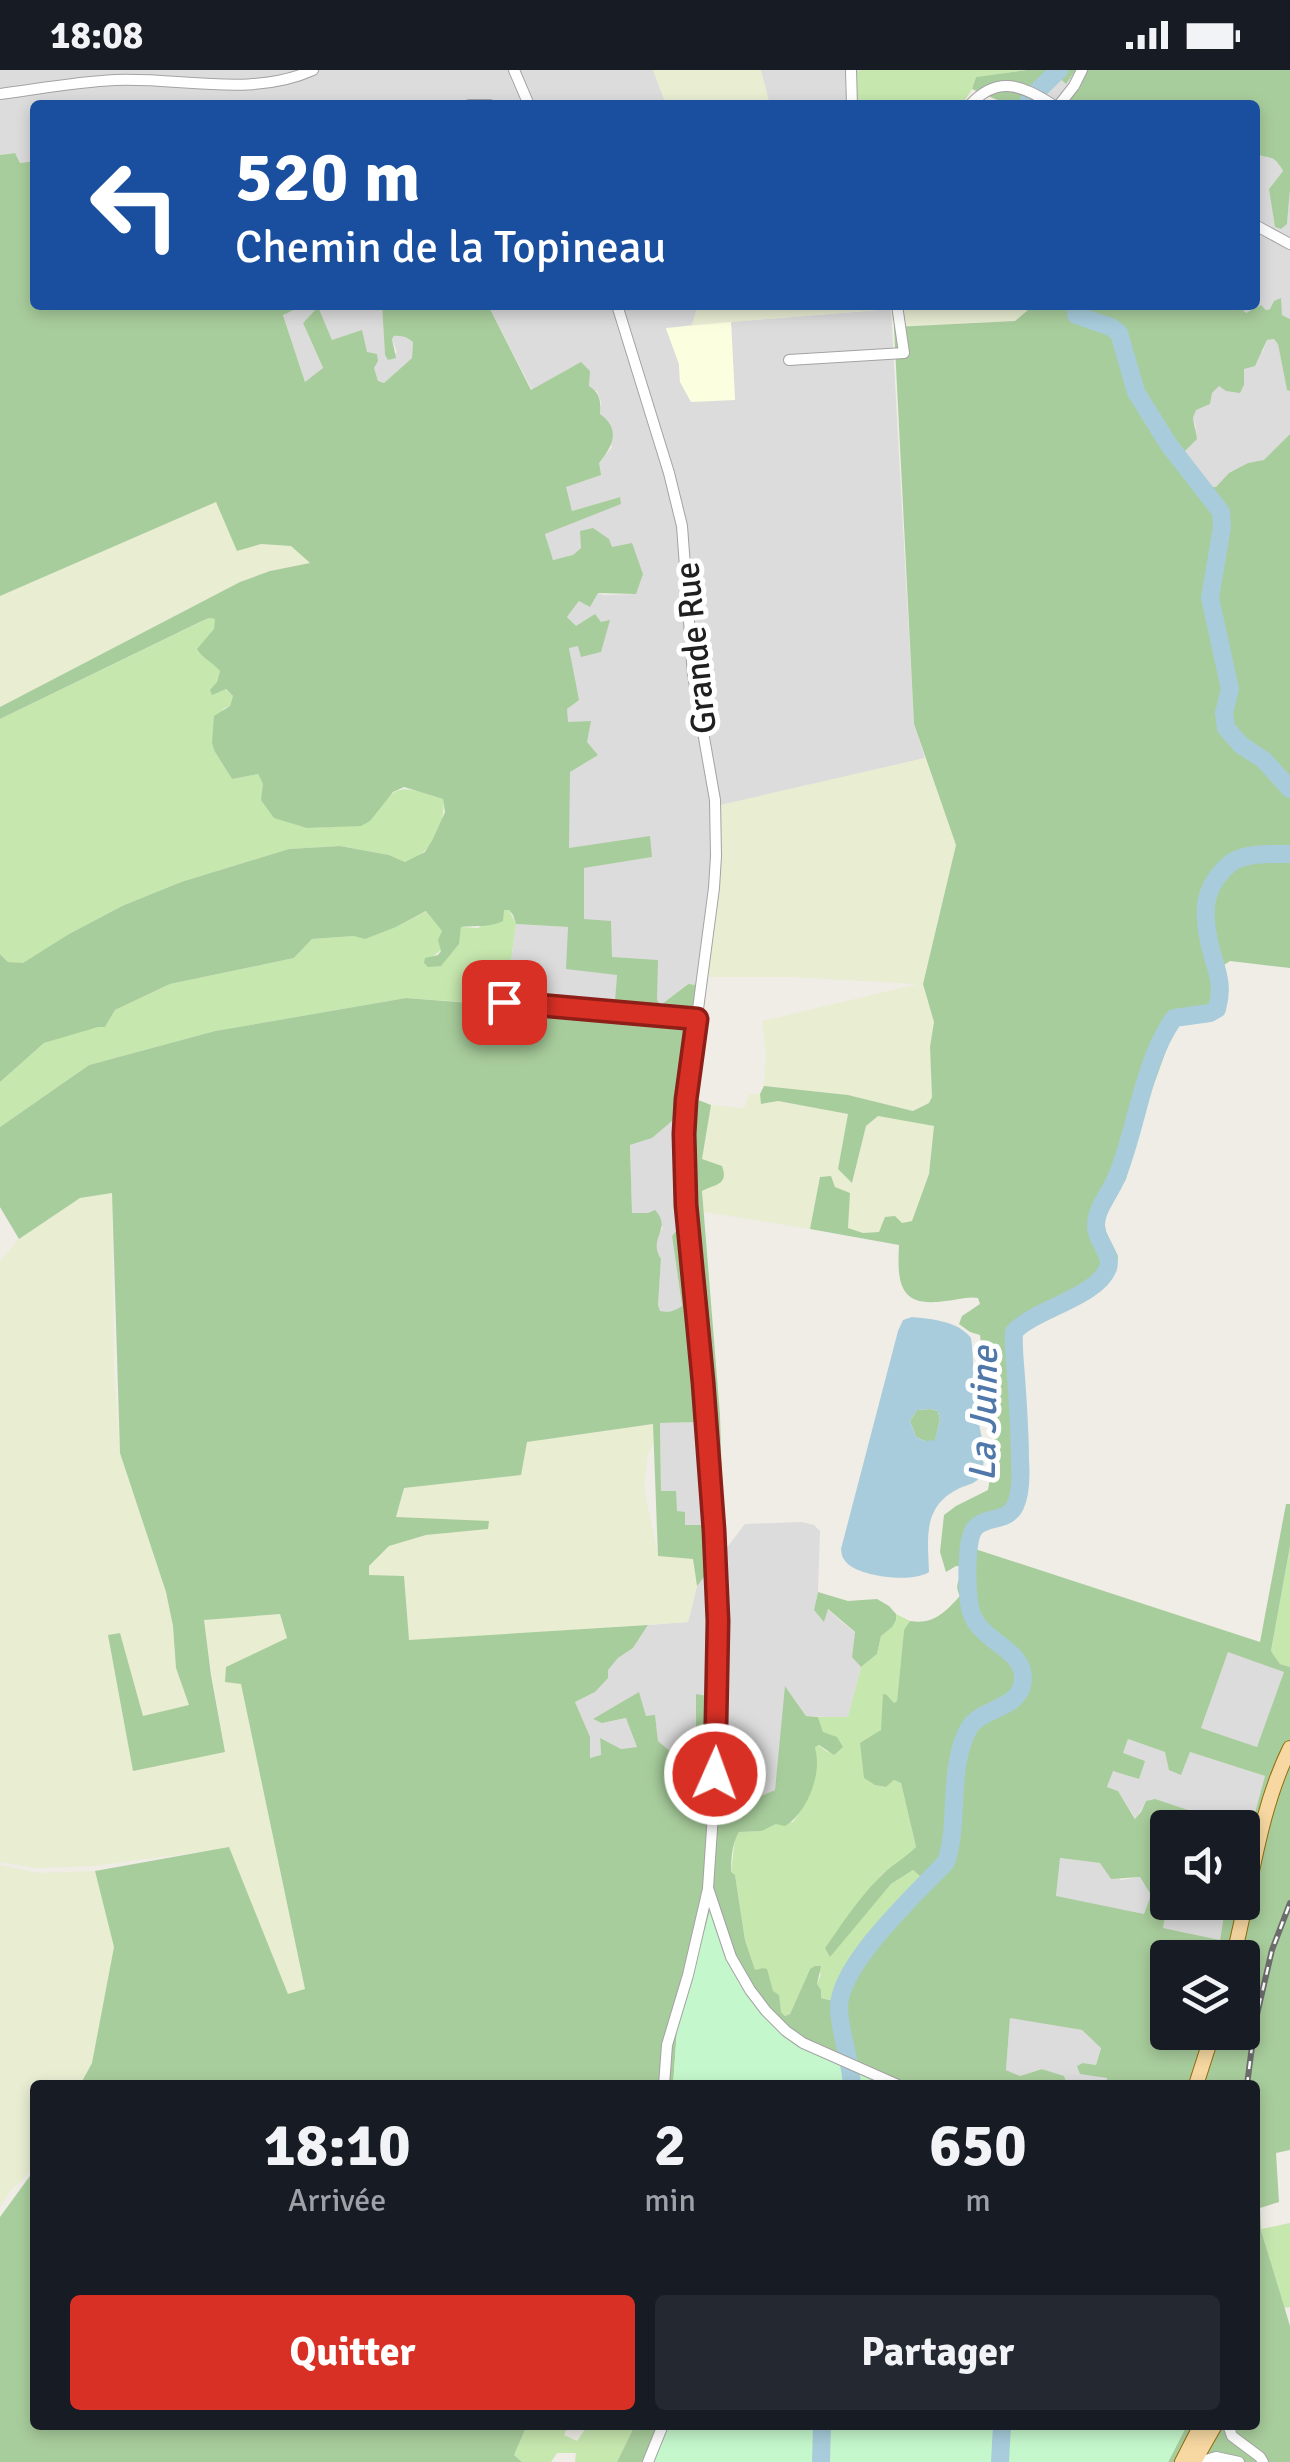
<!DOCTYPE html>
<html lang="fr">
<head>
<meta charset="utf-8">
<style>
	body { margin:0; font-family:Signika,sans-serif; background:#242831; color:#f1f3f6; height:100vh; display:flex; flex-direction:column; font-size:38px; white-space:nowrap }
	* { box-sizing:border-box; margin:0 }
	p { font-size:32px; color:#9ea1a6 }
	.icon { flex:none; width:55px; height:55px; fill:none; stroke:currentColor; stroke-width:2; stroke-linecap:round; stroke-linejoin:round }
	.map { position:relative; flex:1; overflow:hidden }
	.sheet { position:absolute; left:30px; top:2010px; width:1230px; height:350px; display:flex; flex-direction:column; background:#171b24; border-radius:10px; box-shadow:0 5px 15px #0003 }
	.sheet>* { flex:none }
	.guide { position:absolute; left:30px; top:30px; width:1230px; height:210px; border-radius:10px; box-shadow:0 5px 15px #0003; background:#1a4fa0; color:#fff; overflow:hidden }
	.tools { position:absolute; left:1150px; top:1740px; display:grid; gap:20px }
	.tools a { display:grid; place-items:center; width:110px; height:110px; border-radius:10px; background:#171b24; box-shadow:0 5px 15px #0003; font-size:50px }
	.pin { position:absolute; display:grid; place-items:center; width:85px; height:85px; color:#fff; margin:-42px; border-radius:20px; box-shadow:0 5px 15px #0006 }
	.me { position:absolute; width:110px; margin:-55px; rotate:2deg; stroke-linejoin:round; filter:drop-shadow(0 0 8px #0008) }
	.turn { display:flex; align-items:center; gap:35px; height:210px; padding:0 40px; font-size:45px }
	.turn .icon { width:130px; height:130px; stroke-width:2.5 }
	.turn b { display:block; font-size:70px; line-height:85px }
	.eta { display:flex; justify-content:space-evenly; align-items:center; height:170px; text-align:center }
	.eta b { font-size:60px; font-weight:700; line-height:70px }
	.cta { display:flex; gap:20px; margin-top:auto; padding:20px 40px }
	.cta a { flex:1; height:115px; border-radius:10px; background:#d93025; color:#fff; font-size:40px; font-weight:700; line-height:115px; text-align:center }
	.cta a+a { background:#242831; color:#f1f3f6 }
	.status { display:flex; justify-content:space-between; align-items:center; height:70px; padding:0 50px; background:#171b24; direction:ltr }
	.status svg { height:28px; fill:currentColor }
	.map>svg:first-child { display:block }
</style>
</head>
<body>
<div class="status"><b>18:08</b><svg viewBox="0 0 49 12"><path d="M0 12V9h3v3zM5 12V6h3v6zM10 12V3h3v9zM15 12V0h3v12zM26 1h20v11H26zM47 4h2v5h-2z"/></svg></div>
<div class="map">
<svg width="1290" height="2392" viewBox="0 0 1290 2392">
	<rect width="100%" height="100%" fill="#efede6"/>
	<!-- residential -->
	<g fill="#dddcdc">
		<path d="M0,0H863L854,3L856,35H35V91L20,93L14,83L0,85Z"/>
		<path d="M1076,0H1087L1070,28L1072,35H1026L1022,31L1035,13L1053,1L1066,13Z"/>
		<path d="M1255,83L1268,85L1278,91L1283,101L1269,119L1287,154L1290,120V249L1270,239L1245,243L1238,235H1255Z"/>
		<path d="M304,235H382L385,285L389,290L397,282L392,269L394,266L399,265L407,267L413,272L412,288L384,313L378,312L368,282L332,270L317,238L303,253L323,299L305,312L283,244Z"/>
		<path d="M488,235H698L692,255L666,259L679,294L680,312L735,330L731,252L891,239L914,654L925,688L720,736L717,836L707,916L687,914L661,936L611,887L584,850L583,798L651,787L569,778L567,639L578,629L569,577L578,576L600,582L609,551L576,557L567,547L579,531L598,523L604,525L636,524L612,478H581L573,486L552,490L545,463L619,427L572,441L565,416L599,393L612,377L600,344L601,332L597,321L532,320Z"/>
		<path d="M1274,269L1278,273L1287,319L1290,321V364L1264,391L1248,393L1216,417L1196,415L1182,405L1176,389L1191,373L1196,357L1193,348L1196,339L1219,315H1244V299L1263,281L1267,270Z"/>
		<path d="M516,854L568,857L617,904L615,944L505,935Z"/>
		<path d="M679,1044L684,1145L682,1154L672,1166L682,1237L676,1241L664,1242L660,1241L658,1235L661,1189L656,1183V1167L663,1158L648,1143L632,1144L630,1075L652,1068Z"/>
		<path d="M705,1352L706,1455H685L661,1421L660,1353Z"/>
		<path d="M801,1452L814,1455L820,1461L818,1522L814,1540L824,1551L827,1539L855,1563L852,1586L861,1597L848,1648L806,1646L786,1617L775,1720L744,1733L705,1766L696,1625L697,1679L671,1682L658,1671L655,1646H646L639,1623L602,1653L627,1648L637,1677L621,1679L600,1670L601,1686L590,1688L575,1632L595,1622L607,1601L618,1588L633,1578L648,1555L688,1552L697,1516L745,1454Z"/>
		<path d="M1228,1581L1285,1601L1257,1677L1201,1658Z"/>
		<path d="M1128,1669L1165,1682L1181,1704L1190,1682L1265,1706L1243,1787L1242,1758L1189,1757L1191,1754L1146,1731L1136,1749L1118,1721L1107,1717L1113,1700L1138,1709L1123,1683Z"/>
		<path d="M1059,1788L1100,1793L1121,1810L1140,1807L1151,1825L1144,1845L1056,1827Z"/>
		<path d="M1168,1833H1226L1220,1870L1163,1858Z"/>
		<path d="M1010,1947L1082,1960L1101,1977L1096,1995L1083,1993L1091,2004L1108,2008L1107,2015H1065L1066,2011L1064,2006L1042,1999L1020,2006L1006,2000Z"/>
	</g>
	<!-- education -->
	<path fill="#fcfee0" d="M731,252L735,330L691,332L680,312L679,294L666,258Z"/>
	<!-- farmland -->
	<g fill="#e9edd2">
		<path d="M653,0H761L770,35H666Z"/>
		<path d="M698,235H1030L1029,239L1015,251L894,257L890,239L692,255Z"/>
		<path d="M216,432L261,474L291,476L310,494L270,501L240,512L0,637V526Z"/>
		<path d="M925,688L956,775L923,914L934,952L930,977L932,1027L929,1033L914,1041L848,1025L764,1016L766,984L762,951L918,914L792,907H708L717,836L720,735Z"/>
		<path d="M750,1024H760L762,1034L777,1031L848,1044L838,1099L853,1112L866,1056L878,1046L934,1056L929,1104L912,1151L879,1162L863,1163L847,1158L835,1117L820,1108L810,1159L704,1142L702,1121L708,1118L702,1089L711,1035L744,1038Z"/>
		<path d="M112,1123L114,1301L120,1383L166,1522L173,1556L176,1598L189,1636L143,1646L120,1563L108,1565L133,1700L225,1682L203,1550L280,1544L287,1569L226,1597V1612L241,1613L305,1920L288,1924L229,1778L94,1796L35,1798L0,1792V1191L19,1169L80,1128Z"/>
		<path d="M654,1354L656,1366L647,1388L644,1418L658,1485L693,1489L697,1516L688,1552L408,1571L404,1506H369V1496L389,1476L426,1465L488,1459L440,1450L396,1447L404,1418L521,1405L527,1372Z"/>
		<path d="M0,1795L38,1803L95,1801L114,1877L104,1954L92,1993L80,2015H35V2097L10,2121L0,2137Z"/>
	</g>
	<!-- grass -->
	<g fill="#c6e7ae">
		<path d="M863,0H1027L976,7L972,19L962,35H856L854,2Z"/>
		<path d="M209,548L215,549V559L198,579C205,587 214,592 220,601L217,612L233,626L230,636L223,639L215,682L232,709L258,704C265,720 287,754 305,757C322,760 352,753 370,751C398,710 400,716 443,729C446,747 436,774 421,784C416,788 410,790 405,792L389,785L340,776L289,779L181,812L122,836L69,864L23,894L8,892L0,884V649Z"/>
		<path d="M504,840H509L516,854L505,935L406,928L215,961L89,995L0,1057V1012L44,973L98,956L105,957L115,940L170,914L294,888L312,869L354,866L396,857L427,841L442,861L441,880L424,893C449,883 457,886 461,857L478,858Z"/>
		<path d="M1290,1476V1597L1280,1594L1271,1581Z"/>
		<path d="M896,1544L910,1551L904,1561L897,1631L894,1633L887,1625L881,1660L877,1664L875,1715L886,1717L894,1710L901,1713L916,1777L905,1789L881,1805L830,1886L891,1814L913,1800L923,1809L870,1876L851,1909L847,1934L821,1928L817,1914L821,1904L810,1899L790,1944L785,1946L781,1942L763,1898L755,1901L745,1870L735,1805L731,1803L735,1768L739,1762L762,1761L776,1754L793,1752C811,1728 817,1706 815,1676L818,1675L829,1683L818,1647H848L861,1597L877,1584L881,1566L896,1550Z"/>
		<path d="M1290,2153V2237L1284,2238L1261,2159Z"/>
		<path d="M527,2355H568L564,2365L577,2371L588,2355H635L617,2392H575L576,2383H557L551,2392H522L514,2385Z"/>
	</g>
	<!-- forest -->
	<g fill="#a8cd9c" fill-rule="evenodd">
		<path d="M1027,0H1076L1066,14L1053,2L1038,17L1035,14L1022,31L1026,35H1009L972,19L976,7Z"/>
		<path d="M1087,0H1290V120L1287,154L1281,159L1275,157L1269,119L1283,101C1273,83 1270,90 1255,83V35H1072L1070,28Z"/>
		<path d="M15,83L20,93L35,91V235H304L283,245L305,312L323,298L303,253L318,237L332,270L362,260L367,282L377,284L378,291L374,298L378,311L384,313L412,288L413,272C407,267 402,265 394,266L392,269L396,288L388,290L385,285L382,235H488L531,320L581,292L590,301L589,316C600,323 601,331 600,344C621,359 613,376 599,393L601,405L566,417L572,441L620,427L621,434L545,464L553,490L573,485L581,478L580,461L593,458L609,469L612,477L632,473L643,504L636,524L598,523L590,537L579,531L567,547L576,556L595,544L601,552L610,550L601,582L581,587L578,576L569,578L579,630L567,639L568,652L591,651L587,672L598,685L570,702L569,778L650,766L652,787L584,798V849L611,851L612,887L658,890L657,930L661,935L688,914L697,915L681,1023L711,1035L702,1089L722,1096C729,1115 715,1114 702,1121L720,1345L724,1481L697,1516L693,1489L658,1486L653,1354L527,1372L521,1405L404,1418L396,1447L489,1451L488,1459L426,1465L389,1476L369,1496V1505L404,1506L409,1570L648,1555L633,1578L618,1588L608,1600V1608L595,1622L575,1632L590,1667V1688L601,1685L600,1668L621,1679L637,1677L626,1648L602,1653L593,1649L639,1622L646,1646L655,1645L658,1671L671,1682L696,1679V1624L712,1627V1677L706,1765L744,1733L775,1720L785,1616L806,1646L818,1647L823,1662L837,1667L843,1677L834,1685L819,1675L815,1677C816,1682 817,1687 817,1693C817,1715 804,1745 785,1756L776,1754L762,1761L739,1762C732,1773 731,1789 731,1802L735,1805L745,1870L755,1900L763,1898L767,1899L773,1921L779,1925L781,1942L785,1946L790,1944L810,1899L815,1896H821L817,1914L821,1920V1928L846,1934L851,1909L870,1876L923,1809L913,1800L891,1814L830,1887L825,1878C842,1854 858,1829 879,1808C890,1796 904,1789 916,1777L901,1713L894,1710L886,1717L875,1715L864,1708L860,1673L881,1660L883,1624L887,1625L894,1633L897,1631L904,1560L910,1551C934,1555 945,1542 960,1526C955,1517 957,1510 964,1503V1497L956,1496L946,1502L940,1482L944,1445L956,1436L988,1420L995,1378L980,1265L970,1262L959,1254L962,1246L980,1234L978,1228C967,1226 957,1230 945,1231C899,1238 897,1213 899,1175L810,1159L820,1107L831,1106L835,1117L850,1123L848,1158L863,1163L879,1162L885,1147L895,1146L902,1153L912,1151L929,1104L934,1056L878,1046L866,1056L852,1113L838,1099L848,1044L778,1031L761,1034L760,1024L764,1016L848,1025L913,1041L929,1033L932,1027L930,977L934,952L923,914L956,775L914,654L894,257L1015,251L1029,239L1030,235H1238L1246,243L1261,235L1266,240L1270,239L1274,231L1281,228L1282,245L1290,249V321L1287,320L1278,274L1274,269L1267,270L1255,296L1244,299V315L1240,323L1226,321L1219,316L1212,323L1210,334L1196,340L1193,348L1197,369L1176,390C1185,412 1193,415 1216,417L1229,403L1248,393L1264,390L1290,364V898L1230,891L1224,895C1229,913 1234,940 1210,947C1198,951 1187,948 1176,953L1150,1025L1126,1109L1104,1149L1106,1162L1118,1186L1116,1201L1094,1224L1061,1243L1031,1257L1021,1266L1027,1368L1020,1369C1020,1387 1025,1430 1010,1443C990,1460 979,1438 969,1477L1260,1572L1286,1434H1290V1476L1271,1581L1280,1594L1290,1597V2080L1276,2083L1279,2132L1260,2138L1261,2160L1290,2256V2392H1168L1187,2355H1255V2015H1107V2008L1080,2004L1077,1996L1083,1993L1096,1995L1101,1978L1082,1960L1010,1948L1006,2000L1020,2006L1042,1999L1064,2006L1066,2011L1065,2015H882L800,1976L782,1964L762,1945L746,1921L677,1961L673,2015H80L92,1993L114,1877L95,1801L229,1777L288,1924L305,1919L241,1614L225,1612L226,1597L287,1568L280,1544L204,1550L211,1605L225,1682L133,1701L108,1565L120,1563L143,1646L189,1635L176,1598L173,1556L166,1522L120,1383L112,1123L80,1128L19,1169L0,1137V1057L89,995L215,961L406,928L614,944L617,905L566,899L568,857L516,854L513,845L509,840H504L503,851C489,858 476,855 461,857L459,874L441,896L428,897L424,893L425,888L438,885L441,881L438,870L442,861L426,841L396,857L365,869L354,866L312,869L294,888L170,914L115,940L105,957H98L44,973L0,1012V884L8,892L23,893L69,864L122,836L181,812L289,779L340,776L389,785L405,792L425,782L433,769L445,742L443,729L404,717L393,722L370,751L361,756L307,758L274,748L261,730L263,714L258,704L232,709L215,682L212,673L214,646L230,636L233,626L226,619L212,625L210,620L217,612L220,601C213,592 203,589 197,579L214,559L215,549L209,548L200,552L0,649V637L240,512L270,501L310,493L291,476L261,474L237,481L216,432L0,526V85ZM679,1045L684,1145L682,1154L672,1166L682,1236C675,1241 668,1243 660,1241L658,1235L661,1189C647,1168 673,1159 655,1140L648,1143H632L630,1075L652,1068ZM704,1352L706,1455H685V1442L677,1441L676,1421H661L660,1353ZM1228,1582L1284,1602L1257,1677L1201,1658ZM1128,1669L1165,1682L1169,1700L1181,1705L1190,1682L1265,1706L1243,1787L1242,1832L1226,1833L1220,1870L1163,1858L1168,1833V1758L1189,1757L1191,1754L1202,1757L1206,1746L1155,1729L1146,1731L1141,1742L1135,1749L1118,1721L1107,1717L1113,1701L1139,1709L1145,1691L1123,1683ZM1060,1788L1100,1793L1111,1809L1140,1807L1151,1825L1144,1844L1056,1826ZM1168,1888H1242V1962H1168Z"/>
		<path d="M930,1339L938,1341L940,1350L935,1371H925L916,1367L910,1351L917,1340Z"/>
		<path d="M818,1522L848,1531L877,1529L889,1536L896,1544V1550L892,1557L881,1566L877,1584L861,1597L852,1587L855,1562L828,1539L824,1552L814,1540Z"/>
		<path d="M35,2099V2355H527L514,2385L522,2392H0V2147Z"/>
		<path d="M635,2355H668L653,2392H617Z"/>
	</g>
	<!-- park -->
	<g fill="#c5f7cc">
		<path d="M710,1840C722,1866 731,1894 745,1919C772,1972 832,1991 882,2015H673L677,1961Z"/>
		<path d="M668,2355H1187L1168,2392H653Z"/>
	</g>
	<!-- water -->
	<path fill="#a8ccdb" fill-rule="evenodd" d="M912,1247C932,1249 958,1251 971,1268C974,1289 973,1310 975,1331C977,1353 988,1380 982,1402C979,1414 968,1414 958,1419C922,1437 928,1469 929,1502C913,1513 862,1507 848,1494C842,1488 842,1486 841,1479L898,1261L903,1250ZM930,1339L938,1341L940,1350L935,1370L925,1371L916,1367L910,1351L917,1340Z"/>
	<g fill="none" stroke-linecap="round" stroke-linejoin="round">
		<!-- river -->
		<g stroke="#a8ccdb" stroke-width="18">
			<path d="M1027,35L1030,28L1059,0"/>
			<path d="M1076,235V245L1111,257L1119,263L1136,322L1169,375L1221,442L1222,457L1210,528L1230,619L1224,643L1226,658L1241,675L1264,690L1290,719"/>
			<path d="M852,2015C850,1988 840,1963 839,1939C837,1896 917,1823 946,1792C960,1751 947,1697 969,1658C981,1637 1022,1640 1023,1609C1024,1575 972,1572 969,1532C967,1516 965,1467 976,1457C987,1446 1007,1452 1015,1436C1021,1423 1021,1405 1020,1391C1020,1363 1018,1335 1016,1307C1015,1292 1013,1277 1014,1262C1033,1240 1097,1227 1108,1198C1113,1184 1095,1170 1096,1155C1096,1138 1111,1122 1117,1106C1138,1055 1142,994 1174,948L1210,943L1217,939C1225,911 1214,897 1209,871C1203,842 1203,821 1224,799C1231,793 1235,789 1244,787C1258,783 1275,784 1290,784"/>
			<path d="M821,2392L822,2355"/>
			<path d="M1000,2392L1002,2355"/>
		</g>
		<!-- minor casing -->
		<g stroke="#a3a3a3" stroke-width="12">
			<g id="minor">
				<path d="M514,0L529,35"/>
				<path d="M851,0L852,35"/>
				<path d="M0,24C38,19 76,12 115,10C181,7 251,28 313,0"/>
				<path d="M469,35H490"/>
				<path d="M970,35C998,4 1023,16 1053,35"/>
				<path d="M1059,35L1074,16L1082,0"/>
				<path d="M1255,155L1290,174"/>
				<path d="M617,235L669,403L682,456L693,605L715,730L716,786L714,818L686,1030L684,1064L686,1135L706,1346L718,1551L713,1744L708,1818L731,1887L750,1920L766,1941L786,1961L803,1973L898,2015"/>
				<path d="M789,290L904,283L897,235"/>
				<path d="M504,932L697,949"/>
				<path d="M664,2015L667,1975L688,1905L708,1819"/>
				<path d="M1228,2355L1232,2366L1260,2387L1263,2392"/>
				<path d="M648,2392L663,2355"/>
				<path d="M1199,2392L1216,2387L1239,2392"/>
			</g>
		</g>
		<!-- major casing -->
		<g stroke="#936d07" stroke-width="16">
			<g id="major">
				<path d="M1233,1888C1251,1818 1258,1743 1290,1678"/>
				<path d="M1196,2015L1213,1962"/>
				<path d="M1182,2392L1201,2355"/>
				<path d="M1194,2392L1215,2355"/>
			</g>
		</g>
		<!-- minor -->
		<use href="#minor" stroke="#fff" stroke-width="10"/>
		<!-- major -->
		<use href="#major" stroke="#f7d8a2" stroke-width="14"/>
		<!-- rail casing -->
		<g stroke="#6d6d6d" stroke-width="6">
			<path id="rail" d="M1247,2015L1255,1953L1272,1880L1290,1833"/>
		</g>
		<!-- rail -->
		<use href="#rail" stroke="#fff" stroke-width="2.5" stroke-dasharray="8" stroke-linecap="butt"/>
	</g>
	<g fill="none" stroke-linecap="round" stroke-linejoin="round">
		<!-- route casing -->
		<g stroke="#8d1f18" stroke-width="25">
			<path id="route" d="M504,932L697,949L686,1030L684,1064L686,1135L703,1312L714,1460L718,1551L715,1704"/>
		</g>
		<!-- route -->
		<use href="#route" stroke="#d93025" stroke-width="18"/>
	</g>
	<g text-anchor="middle" stroke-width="10" stroke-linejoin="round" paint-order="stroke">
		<!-- street labels -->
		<g font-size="35" fill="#1f1f1f" stroke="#fff">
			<text transform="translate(695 578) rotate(-96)" y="12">Grande Rue</text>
		</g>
		<!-- water labels -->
		<g font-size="38" font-style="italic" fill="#4f77aa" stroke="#fff">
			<text transform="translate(983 1344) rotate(-89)" y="13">La Juine</text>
		</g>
	</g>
</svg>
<div class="tools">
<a><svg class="icon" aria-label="sound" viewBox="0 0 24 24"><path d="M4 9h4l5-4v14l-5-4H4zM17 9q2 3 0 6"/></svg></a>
<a><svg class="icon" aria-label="layers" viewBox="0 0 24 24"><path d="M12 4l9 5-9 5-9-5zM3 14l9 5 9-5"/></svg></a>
</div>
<div class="pin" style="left:504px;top:932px;background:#d93025"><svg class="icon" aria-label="arrive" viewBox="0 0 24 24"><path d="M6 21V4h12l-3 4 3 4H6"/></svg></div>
<svg class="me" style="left:715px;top:1704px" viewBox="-20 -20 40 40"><circle r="17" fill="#d93025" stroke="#fff" stroke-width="3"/><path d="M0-11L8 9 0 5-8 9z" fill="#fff"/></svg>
<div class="guide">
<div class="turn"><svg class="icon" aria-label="left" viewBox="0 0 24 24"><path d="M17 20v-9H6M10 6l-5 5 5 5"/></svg><div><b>520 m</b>Chemin de la Topineau</div></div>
</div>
<section class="sheet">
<div class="eta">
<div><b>18:10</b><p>Arrivée</p></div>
<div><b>2</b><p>min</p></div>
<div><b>650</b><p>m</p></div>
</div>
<div class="cta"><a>Quitter</a><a>Partager</a></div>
</section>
</div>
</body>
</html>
